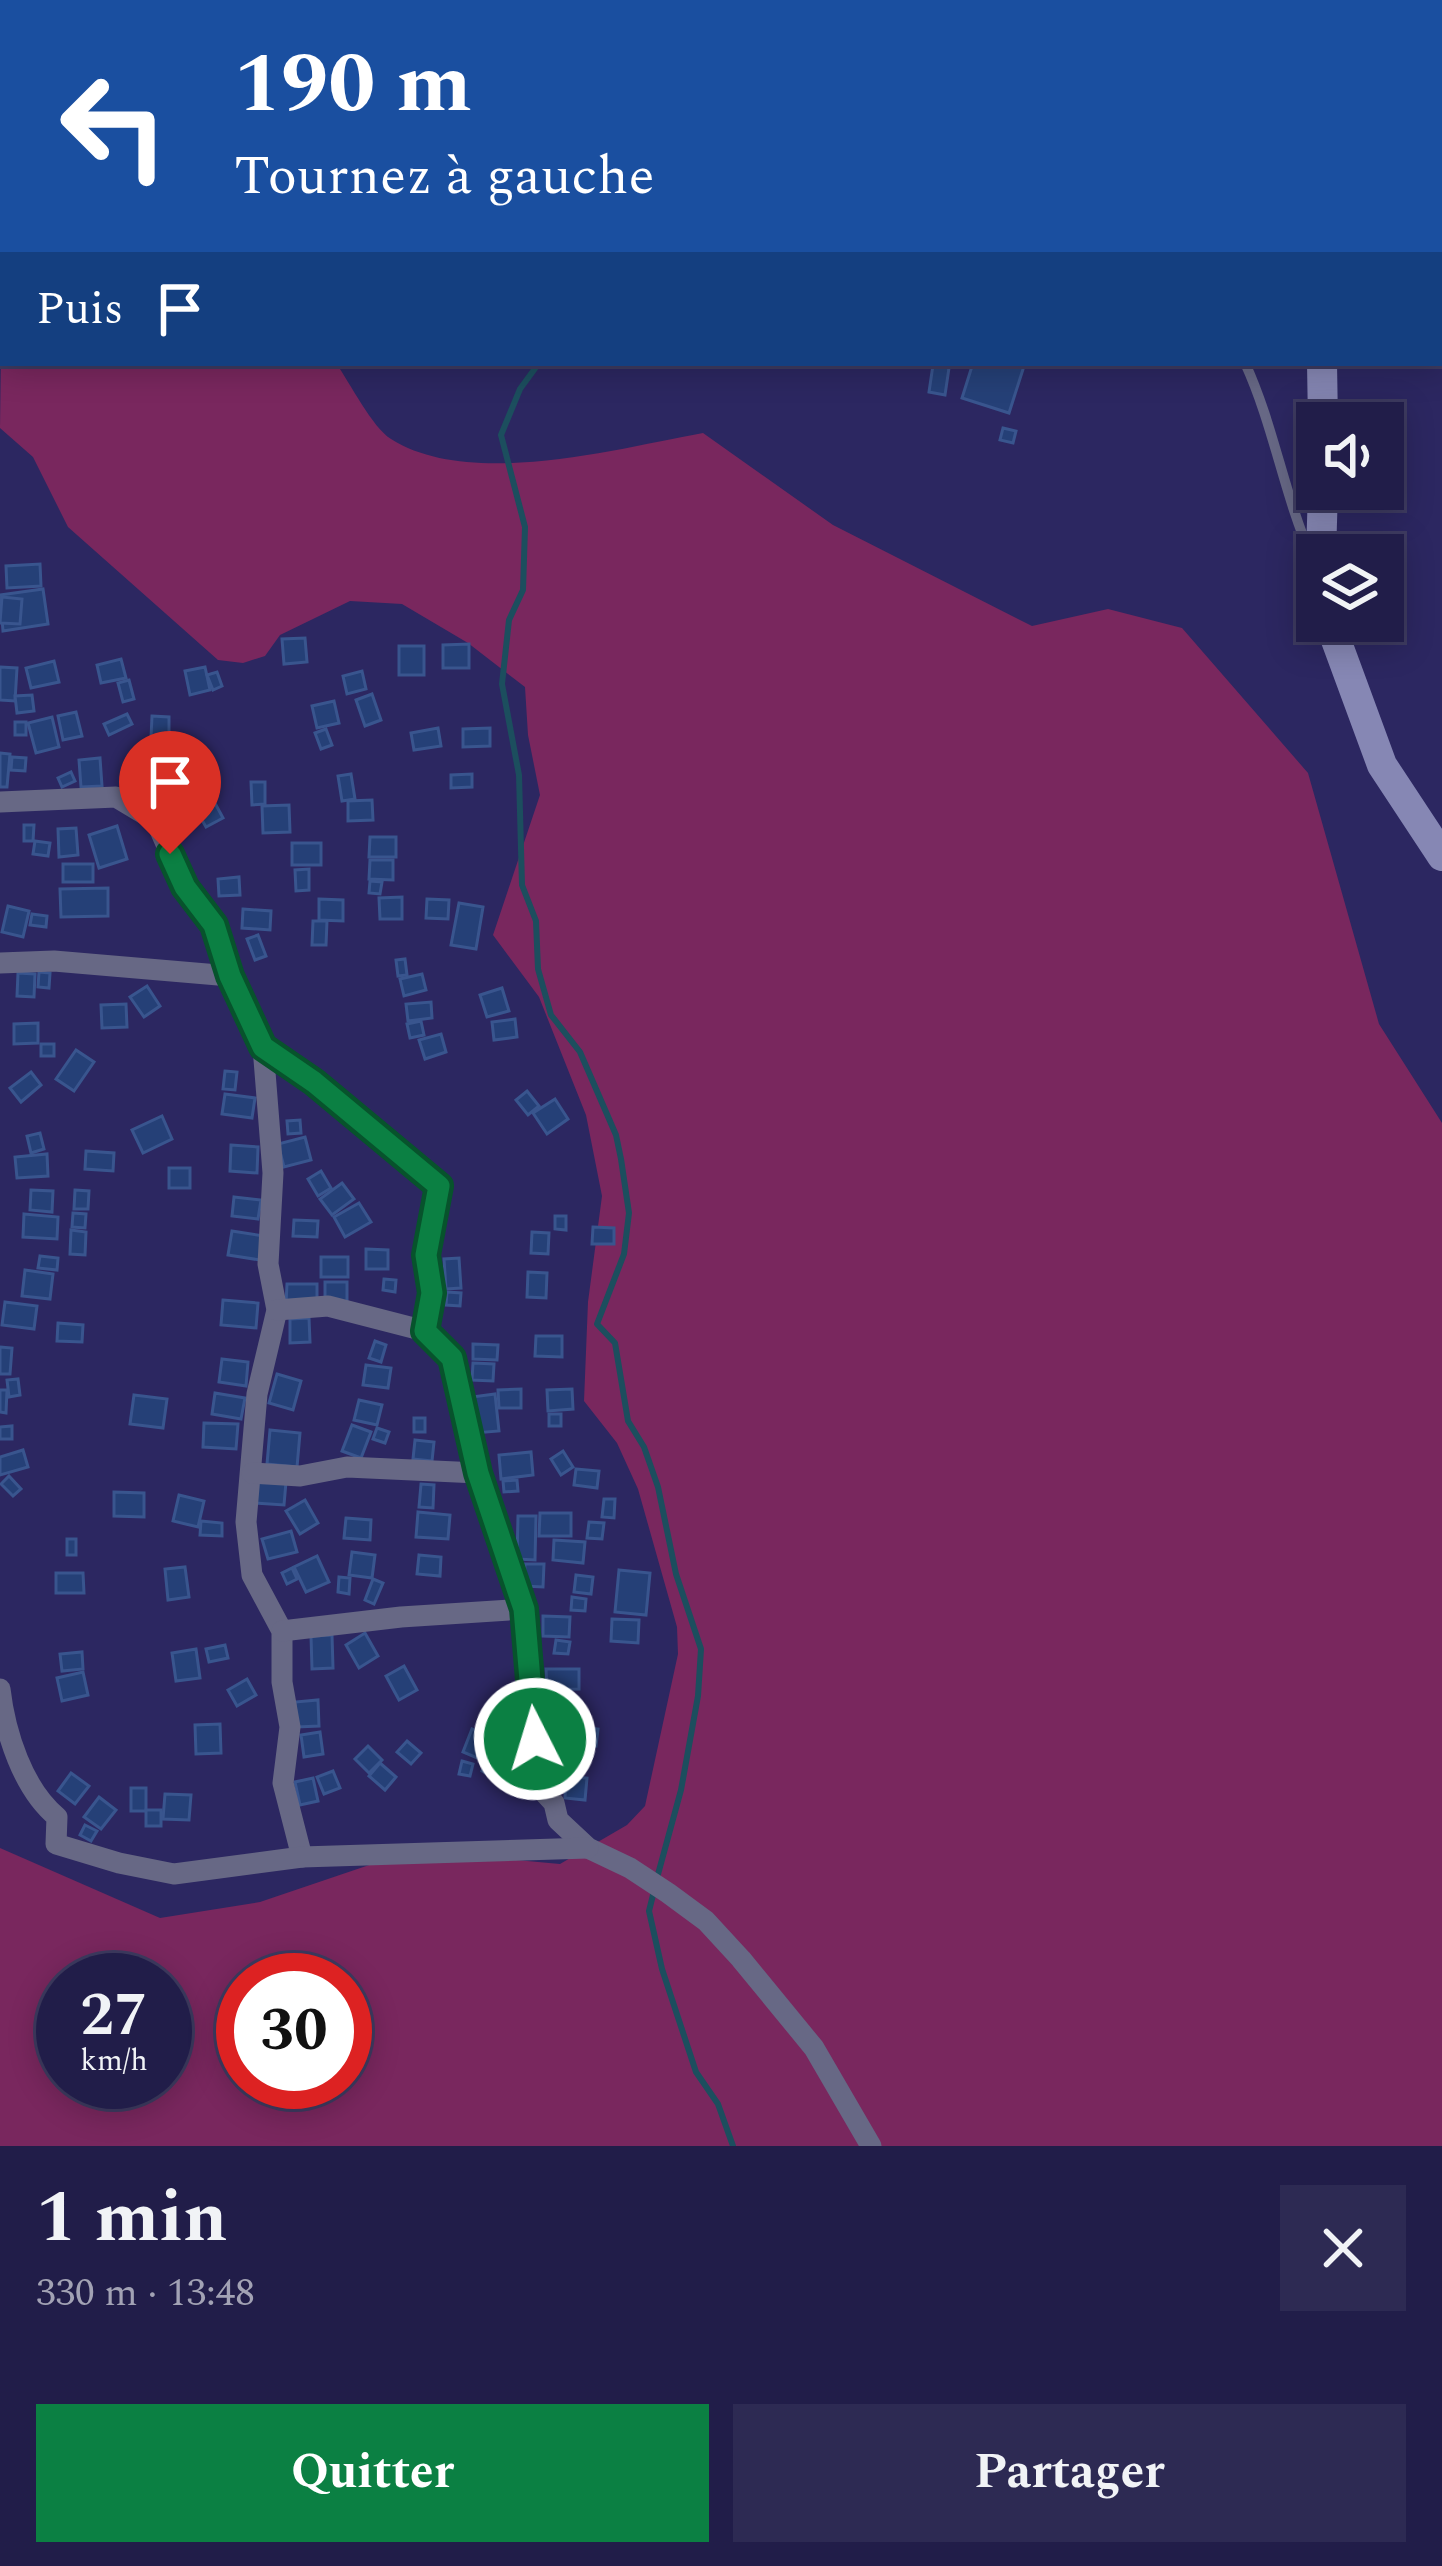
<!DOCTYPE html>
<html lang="fr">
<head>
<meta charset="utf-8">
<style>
	body { margin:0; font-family:Spectral,serif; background:#2d2a53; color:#f1f3f6; height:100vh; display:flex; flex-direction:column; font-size:45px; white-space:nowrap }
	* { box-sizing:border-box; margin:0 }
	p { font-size:39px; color:#a2a2b4 }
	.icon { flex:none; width:66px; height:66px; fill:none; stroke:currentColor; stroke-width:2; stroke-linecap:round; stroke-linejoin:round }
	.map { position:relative; height:2146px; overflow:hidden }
	.panel { display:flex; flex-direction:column; background:#211d49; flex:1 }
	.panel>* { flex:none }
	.guide { position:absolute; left:0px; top:0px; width:1443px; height:366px; box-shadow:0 6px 30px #0003,0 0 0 3px #3e3b61; background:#1a4fa0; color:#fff; overflow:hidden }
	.buttons { position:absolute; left:1296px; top:402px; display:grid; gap:24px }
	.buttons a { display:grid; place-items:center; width:108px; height:108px; border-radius:0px; background:#211d49; box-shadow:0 6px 30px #0003,0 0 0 3px #3e3b61; font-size:60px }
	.speed { position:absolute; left:36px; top:1953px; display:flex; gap:24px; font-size:60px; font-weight:700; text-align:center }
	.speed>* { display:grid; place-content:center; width:156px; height:156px; border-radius:50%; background:#211d49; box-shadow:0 6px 30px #0003,0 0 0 3px #3e3b61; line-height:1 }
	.speed small { font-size:30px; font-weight:400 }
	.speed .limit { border:18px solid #d22; background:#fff; color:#111 }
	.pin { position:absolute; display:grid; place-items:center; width:102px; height:102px; color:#fff; margin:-123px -51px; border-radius:50% 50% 50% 0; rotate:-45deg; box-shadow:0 0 12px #0007 }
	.pin .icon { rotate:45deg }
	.me { position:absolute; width:132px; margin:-66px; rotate:355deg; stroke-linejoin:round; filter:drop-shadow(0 0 9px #0008) }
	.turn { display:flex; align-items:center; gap:42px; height:252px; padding:0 36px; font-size:54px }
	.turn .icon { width:156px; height:156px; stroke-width:2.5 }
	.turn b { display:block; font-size:84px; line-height:102px }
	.then { display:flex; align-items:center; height:114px; padding:0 36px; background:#0003; gap:24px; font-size:45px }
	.round { display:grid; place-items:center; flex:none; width:126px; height:126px; border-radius:0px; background:#2d2a53 }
	.summary { display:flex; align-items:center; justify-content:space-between; height:204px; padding:0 36px }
	h1 { font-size:72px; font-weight:700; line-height:90px }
	.action { display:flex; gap:24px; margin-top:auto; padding:24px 36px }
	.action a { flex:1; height:138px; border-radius:0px; background:#0b8043; color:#fff; font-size:48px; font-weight:700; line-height:138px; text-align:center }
	.action a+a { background:#2d2a53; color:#f1f3f6 }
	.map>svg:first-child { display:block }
</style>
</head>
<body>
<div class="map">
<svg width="1442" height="2146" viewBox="0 0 1442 2146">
	<rect width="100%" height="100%" fill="#2c2761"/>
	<!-- green -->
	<path fill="#79275e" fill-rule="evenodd" d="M3,197V363H336C350,383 372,427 391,439C470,489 615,449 703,433L833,525L1032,626L1108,609L1182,628L1308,773L1379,1024L1442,1123V2146H0V1848L160,1918L260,1902L384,1860L460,1855L560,1864L627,1825L645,1806L678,1654L677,1627L638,1489L617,1443L584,1401L588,1302L602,1196L586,1115L539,997L493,935L540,795L528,735L525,687L468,643L402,604L350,601L280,635L265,656L243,663L218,660L68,527L33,457L0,428ZM63,1980H165V2082H63ZM243,1980H345V2082H243Z"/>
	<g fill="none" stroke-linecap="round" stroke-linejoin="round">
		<!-- stream -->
		<g stroke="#1c4e5e" stroke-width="6">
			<path d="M513,3L514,0"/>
			<path d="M539,363L520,389L501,435L525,527L523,590L509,620L502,684L519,775L522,885L536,921L538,969L551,1015L580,1052L616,1135L621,1159L629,1213L624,1254L597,1324L615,1343L628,1421L644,1447L658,1487L676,1574L701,1649L698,1696L681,1790L657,1878"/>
			<path d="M654,1891L649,1911L662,1969L696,2072L718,2104L733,2146"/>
		</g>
	</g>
	<!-- building -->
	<g fill="#254077" stroke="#39558e" stroke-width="3">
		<path d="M973,363H1025L1009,413L962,398Z"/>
		<path d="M933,365L949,368L945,395L929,392Z"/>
		<path d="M1003,428L1016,431L1013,443L1000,440Z"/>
		<path d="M40,564L41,586L7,588L6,566Z"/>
		<path d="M43,589L48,624L3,631L0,595Z"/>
		<path d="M2,597L22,599L20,624L0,623Z"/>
		<path d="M305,638L307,662L284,664L282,639Z"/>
		<path d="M469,644V668H443V645Z"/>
		<rect x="399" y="646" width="25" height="29"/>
		<path d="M121,659L126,678L101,683L97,665Z"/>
		<path d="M54,661L59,682L31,688L26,668Z"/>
		<path d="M0,667L17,668L15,701L0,700Z"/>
		<path d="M205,667L210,690L190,695L185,671Z"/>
		<path d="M362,671L366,689L347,694L343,676Z"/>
		<path d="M217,672L222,686L213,690L207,675Z"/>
		<path d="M129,680L134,699L123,702L118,683Z"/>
		<path d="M372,694L381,720L365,726L356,700Z"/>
		<path d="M32,695L34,711L17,713L15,696Z"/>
		<path d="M334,701L339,723L317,728L312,706Z"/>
		<path d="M76,712L82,736L63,740L58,716Z"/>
		<path d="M127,714L132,724L109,735L104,724Z"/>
		<path d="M152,716L169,717V739L151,738Z"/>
		<path d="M52,717L59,747L36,753L28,723Z"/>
		<rect x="15" y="722" width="11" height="13"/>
		<path d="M438,728L441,746L414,750L411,733Z"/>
		<path d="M490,728V746L463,747V729Z"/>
		<path d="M326,729L332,745L321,749L315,733Z"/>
		<path d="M0,753L10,754L7,787H0Z"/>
		<path d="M12,757L26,758L25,771L11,770Z"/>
		<path d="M100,758L102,786L81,787L79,760Z"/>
		<path d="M164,760L179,781L163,793L148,772Z"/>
		<path d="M71,772L75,781L62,787L58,778Z"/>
		<path d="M351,774L355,799L342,801L338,776Z"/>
		<path d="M472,774V787L451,788V775Z"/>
		<path d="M251,782H265V804L252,805Z"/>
		<path d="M210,794L223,818L206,827L193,804Z"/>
		<path d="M372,800L373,820L348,821V801Z"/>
		<path d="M289,805L290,832L263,833L262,806Z"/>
		<path d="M24,825H34L33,841H24Z"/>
		<path d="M117,826L127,859L99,868L89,835Z"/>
		<path d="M76,828L78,855L59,857L58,829Z"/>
		<path d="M370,837H396V857H369Z"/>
		<path d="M35,841L50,843L48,856L33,854Z"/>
		<rect x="292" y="843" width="29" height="22"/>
		<path d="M370,860H393V880L369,879Z"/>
		<rect x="63" y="864" width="30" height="18"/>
		<path d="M309,869V890L296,891L295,870Z"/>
		<path d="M239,877L240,895L219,896L218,879Z"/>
		<path d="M370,881L382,882L380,894L369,893Z"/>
		<path d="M108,888V916L61,917L60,889Z"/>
		<path d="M402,897V919H380L379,898Z"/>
		<path d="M319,899L343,900V921L319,920Z"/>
		<path d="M427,899L449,900L448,919L426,918Z"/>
		<path d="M459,903L483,907L476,949L451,945Z"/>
		<path d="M8,906L29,911L23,937L2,932Z"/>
		<path d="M243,909L271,911L270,930L242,928Z"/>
		<path d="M32,914L47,916L46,927L30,925Z"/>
		<path d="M313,921H327L326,945H312Z"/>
		<path d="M258,935L266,956L255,960L247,939Z"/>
		<path d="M405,959L407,975L398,976L396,960Z"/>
		<path d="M39,972L50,973L49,988L38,987Z"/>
		<path d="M18,973L35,974L34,997L17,996Z"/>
		<path d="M422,974L426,990L404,996L400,979Z"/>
		<path d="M147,986L160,1006L144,1017L130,997Z"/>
		<path d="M502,988L509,1011L487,1017L480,995Z"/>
		<path d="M431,1002L432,1018L408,1021L406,1004Z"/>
		<path d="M126,1004L127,1027L102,1028L101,1005Z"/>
		<path d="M515,1019L517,1037L494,1040L492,1022Z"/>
		<path d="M421,1021L424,1035L410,1038L407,1024Z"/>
		<path d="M38,1023V1043L14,1044V1024Z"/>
		<path d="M441,1034L446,1052L425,1059L419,1040Z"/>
		<rect x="41" y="1044" width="13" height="12"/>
		<path d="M76,1050L94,1062L74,1091L56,1079Z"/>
		<path d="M225,1071L237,1072L235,1090L223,1089Z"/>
		<path d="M31,1072L41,1085L21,1102L10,1088Z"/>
		<path d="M527,1091L539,1106L528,1115L516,1100Z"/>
		<path d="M225,1094L255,1098L252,1118L222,1114Z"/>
		<path d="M555,1099L568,1119L547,1134L533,1113Z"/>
		<path d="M162,1116L172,1139L143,1153L132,1130Z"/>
		<path d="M300,1120L301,1133L288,1134L287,1121Z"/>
		<path d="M40,1133L44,1149L31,1153L27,1136Z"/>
		<path d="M305,1137L311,1160L284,1167L278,1144Z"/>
		<path d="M231,1145L258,1147L257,1173L230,1171Z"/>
		<path d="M86,1151L114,1153L113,1171L85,1169Z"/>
		<path d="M47,1154L48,1176L17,1178L15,1157Z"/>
		<rect x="169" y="1168" width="21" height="20"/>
		<path d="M321,1171L331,1188L318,1196L308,1179Z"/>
		<path d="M342,1183L354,1199L332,1215L320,1199Z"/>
		<path d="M31,1190L53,1191L52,1212L30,1210Z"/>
		<path d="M75,1190L89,1191L88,1209H74Z"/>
		<path d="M234,1197L261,1200L258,1219L232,1216Z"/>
		<path d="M359,1203L371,1222L345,1237L334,1217Z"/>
		<path d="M73,1213L86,1214L85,1228L72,1227Z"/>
		<path d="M24,1214L58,1217L57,1239L23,1237Z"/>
		<path d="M555,1216H566V1230L555,1229Z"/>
		<path d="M294,1220L318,1221L317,1237L293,1236Z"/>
		<path d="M593,1227L614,1228V1244H592Z"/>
		<path d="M71,1230L86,1232L85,1255L70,1254Z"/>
		<path d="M232,1231L264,1236L260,1260L228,1255Z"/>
		<path d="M532,1232L549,1233L548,1254L531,1253Z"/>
		<path d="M366,1249L388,1250V1269H366Z"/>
		<path d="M40,1256L58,1258L57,1270L38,1268Z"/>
		<rect x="321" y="1257" width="27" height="20"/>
		<path d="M459,1258L461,1288L446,1289L444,1259Z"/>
		<path d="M25,1270L53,1274L50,1299L22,1296Z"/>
		<path d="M528,1272L547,1273L546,1298L527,1297Z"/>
		<path d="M384,1279L396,1280L395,1292L383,1290Z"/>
		<rect x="325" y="1282" width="22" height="20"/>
		<path d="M287,1284H317V1305L286,1304Z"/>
		<path d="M447,1292L461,1293L460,1306L446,1305Z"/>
		<path d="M223,1300L258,1303L256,1328L221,1325Z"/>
		<path d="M5,1302L37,1306L34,1329L2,1325Z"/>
		<path d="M309,1318L310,1342L290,1343V1319Z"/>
		<path d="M58,1323L83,1325L82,1342L57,1341Z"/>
		<path d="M536,1336H562V1357L535,1356Z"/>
		<path d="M375,1341L386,1345L381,1362L369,1358Z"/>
		<path d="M473,1344L498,1345L497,1360L473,1359Z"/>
		<path d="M0,1347L12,1348L10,1374H0Z"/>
		<path d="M222,1359L248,1362L246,1386L219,1382Z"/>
		<path d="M473,1363L494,1364L493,1381L472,1380Z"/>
		<path d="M366,1365L391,1368L388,1388L363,1385Z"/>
		<path d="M277,1374L301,1381L293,1410L269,1403Z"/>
		<path d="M18,1379L20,1395L9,1397L7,1380Z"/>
		<path d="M521,1389V1408H499L498,1390Z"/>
		<path d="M572,1389L573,1409L548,1411L547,1390Z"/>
		<path d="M0,1390H7L6,1413L0,1412Z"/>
		<path d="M215,1393L245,1398L241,1419L212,1414Z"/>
		<path d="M495,1394L499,1431L475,1433L472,1397Z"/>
		<path d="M134,1395L167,1399L163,1428L130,1424Z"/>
		<path d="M359,1400L382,1405L377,1425L354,1420Z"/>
		<rect x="549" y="1414" width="12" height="12"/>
		<rect x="414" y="1418" width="11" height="14"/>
		<path d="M204,1423L238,1424L236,1449L203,1447Z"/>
		<path d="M352,1425L371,1432L361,1458L342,1451Z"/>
		<path d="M12,1426V1439H0V1427Z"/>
		<path d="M377,1428L389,1432L385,1443L373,1439Z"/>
		<path d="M270,1430L300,1433L297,1467L267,1464Z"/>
		<path d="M415,1440L434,1442L432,1461L413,1459Z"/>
		<path d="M23,1450L28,1467L0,1475V1457Z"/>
		<path d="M563,1451L573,1467L561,1475L551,1459Z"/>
		<path d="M531,1452L533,1475L501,1479L499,1455Z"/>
		<path d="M576,1469L599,1471L597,1488L574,1485Z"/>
		<path d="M9,1476L21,1489L13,1496L1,1484Z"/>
		<path d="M257,1480L286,1482L284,1505L255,1503Z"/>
		<path d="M517,1480L518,1491L504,1492L503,1481Z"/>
		<path d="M421,1484L434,1485L433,1508L419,1507Z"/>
		<path d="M114,1492L144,1493V1517L114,1516Z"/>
		<path d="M179,1495L204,1501L198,1527L173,1521Z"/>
		<path d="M604,1499H615L614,1518L602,1517Z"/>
		<path d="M305,1500L318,1523L300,1534L286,1511Z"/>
		<path d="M418,1512L450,1515L448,1539L416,1537Z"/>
		<path d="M540,1513H571V1536H539Z"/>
		<path d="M518,1516H536L535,1560L517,1559Z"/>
		<path d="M346,1518L371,1520L370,1540L344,1538Z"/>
		<path d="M201,1521L222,1523V1536L200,1535Z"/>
		<path d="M589,1522L604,1523L602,1539L587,1538Z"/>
		<path d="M291,1531L297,1552L268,1559L262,1539Z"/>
		<rect x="67" y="1539" width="9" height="16"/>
		<path d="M554,1540L585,1542L583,1563L553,1560Z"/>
		<path d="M352,1552L375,1555L372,1578L349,1575Z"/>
		<path d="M419,1555L441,1557L440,1576L417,1574Z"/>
		<path d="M317,1556L329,1582L306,1592L294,1567Z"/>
		<path d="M525,1564H544L543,1587L524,1586Z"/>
		<path d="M185,1567L189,1597L168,1600L165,1569Z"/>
		<path d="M292,1568L297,1579L287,1584L282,1573Z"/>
		<path d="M619,1570L650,1573L646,1615L615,1612Z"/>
		<path d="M56,1573H83L84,1593H56Z"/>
		<path d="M576,1575L593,1577L591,1594L574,1592Z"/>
		<path d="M339,1577L350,1578L349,1594L338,1592Z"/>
		<path d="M373,1579L383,1583L374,1604L365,1600Z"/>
		<path d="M572,1597L586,1599L585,1611L571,1610Z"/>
		<path d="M543,1616L570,1617L569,1637L543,1636Z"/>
		<path d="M612,1619L639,1620L638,1643L611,1641Z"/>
		<path d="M365,1633L378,1656L359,1668L346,1645Z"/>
		<path d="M332,1635L333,1668L312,1669L311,1636Z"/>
		<path d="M556,1640L570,1642L568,1654L554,1653Z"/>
		<path d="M225,1645L228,1658L209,1662L206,1649Z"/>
		<path d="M196,1649L200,1678L176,1681L172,1653Z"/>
		<path d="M82,1652L83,1669L62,1671L60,1654Z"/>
		<path d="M404,1666L417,1690L399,1700L386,1676Z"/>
		<path d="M546,1669H579V1689L547,1690Z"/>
		<path d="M83,1672L88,1695L62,1701L57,1678Z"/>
		<path d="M247,1679L256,1695L237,1706L228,1690Z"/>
		<path d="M553,1698H578L577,1718H553Z"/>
		<path d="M318,1700L319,1726L297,1727L295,1702Z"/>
		<path d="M220,1724L221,1753L196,1754L195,1725Z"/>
		<path d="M571,1726L598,1729L596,1746L569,1743Z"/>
		<path d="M472,1729L492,1737L482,1760L463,1752Z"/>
		<path d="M555,1730H568L567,1746H555Z"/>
		<path d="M320,1732L323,1754L304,1757L301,1735Z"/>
		<path d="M407,1741L421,1753L411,1764L397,1752Z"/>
		<path d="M368,1746L382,1760L369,1773L355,1759Z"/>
		<path d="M559,1749L585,1750V1766H559Z"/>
		<path d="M489,1758L499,1763L492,1777L482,1771Z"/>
		<path d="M462,1761L473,1764L470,1776L459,1774Z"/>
		<path d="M380,1763L396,1777L385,1790L369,1776Z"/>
		<path d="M333,1771L340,1788L324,1794L317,1777Z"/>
		<path d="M71,1773L89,1786L75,1804L58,1791Z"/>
		<path d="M566,1776L587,1778L585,1800L565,1798Z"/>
		<path d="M313,1778L318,1801L300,1805L295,1782Z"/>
		<rect x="131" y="1788" width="15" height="23"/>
		<path d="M165,1794L191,1795L189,1820L163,1819Z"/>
		<path d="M99,1797L116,1810L101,1829L84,1817Z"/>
		<rect x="146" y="1810" width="15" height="16"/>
		<path d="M85,1825L97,1831L91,1841L80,1835Z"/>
	</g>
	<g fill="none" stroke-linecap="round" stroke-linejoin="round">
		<!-- lane -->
		<path stroke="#676885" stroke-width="10" d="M1245,363C1274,426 1284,495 1312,558"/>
		<!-- street -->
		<g stroke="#676885" stroke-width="21">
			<path d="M0,802L116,797L156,821L185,887L214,925L230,976L263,1047L313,1082L439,1187L426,1255L432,1293L425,1331L452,1357L478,1473L524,1609L535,1739L529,1776L554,1803L558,1820L588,1848L630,1868L668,1893L706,1921L741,1959L814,2048L871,2146"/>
			<path d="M0,963L54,961L230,976"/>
			<path d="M263,1047L273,1173L268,1264L277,1310L257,1394L246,1522L252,1575L282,1631V1682L290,1727L283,1783L302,1857"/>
			<path d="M277,1310L328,1306L425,1331"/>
			<path d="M252,1473L300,1476L347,1467L478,1473"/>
			<path d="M282,1631L401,1617L524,1609"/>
			<path d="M0,1689C5,1733 23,1789 57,1817L56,1844L119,1863L174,1874L302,1857L588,1848"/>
		</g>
		<!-- secondary -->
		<g stroke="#8687b4" stroke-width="30">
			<path d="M1218,0L1219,3"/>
			<path d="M84,3L85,0"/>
			<path d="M0,128L3,125"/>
			<path d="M1322,363L1323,423"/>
			<path d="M1321,555L1323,489"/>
			<path d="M1329,621L1382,765L1442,856"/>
		</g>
	</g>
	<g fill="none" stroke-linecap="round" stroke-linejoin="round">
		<!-- route casing -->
		<g stroke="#07532c" stroke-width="30">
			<path id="route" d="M170,854L185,887L214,925L230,976L263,1047L314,1082L439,1186L426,1255L432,1293L425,1331L452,1358L478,1473L524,1609L535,1739"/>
		</g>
		<!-- route -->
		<use href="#route" stroke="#0b8043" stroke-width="21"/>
	</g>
</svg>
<div class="buttons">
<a><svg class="icon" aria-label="sound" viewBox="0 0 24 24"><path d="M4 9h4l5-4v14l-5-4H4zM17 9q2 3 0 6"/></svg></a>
<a><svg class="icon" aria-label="layers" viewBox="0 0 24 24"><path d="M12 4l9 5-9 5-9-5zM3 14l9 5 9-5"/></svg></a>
</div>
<div class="speed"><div>27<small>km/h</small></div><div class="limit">30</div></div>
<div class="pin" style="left:170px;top:854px;background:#d93025"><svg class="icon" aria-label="arrive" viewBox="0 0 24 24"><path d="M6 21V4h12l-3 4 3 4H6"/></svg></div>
<svg class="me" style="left:535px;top:1739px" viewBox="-20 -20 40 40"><circle r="17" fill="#0b8043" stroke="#fff" stroke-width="3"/><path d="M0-11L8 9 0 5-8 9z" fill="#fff"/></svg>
<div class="guide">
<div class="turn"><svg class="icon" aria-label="left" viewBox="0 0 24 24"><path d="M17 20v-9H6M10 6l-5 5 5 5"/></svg><div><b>190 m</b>Tournez à gauche</div></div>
<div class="then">Puis<svg class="icon" aria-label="arrive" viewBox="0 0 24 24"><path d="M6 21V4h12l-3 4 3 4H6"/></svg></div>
</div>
</div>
<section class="panel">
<div class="summary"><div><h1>1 min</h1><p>330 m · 13:48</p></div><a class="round"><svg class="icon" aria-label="close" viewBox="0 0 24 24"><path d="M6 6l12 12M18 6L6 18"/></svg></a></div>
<div class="action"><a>Quitter</a><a>Partager</a></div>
</section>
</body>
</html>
